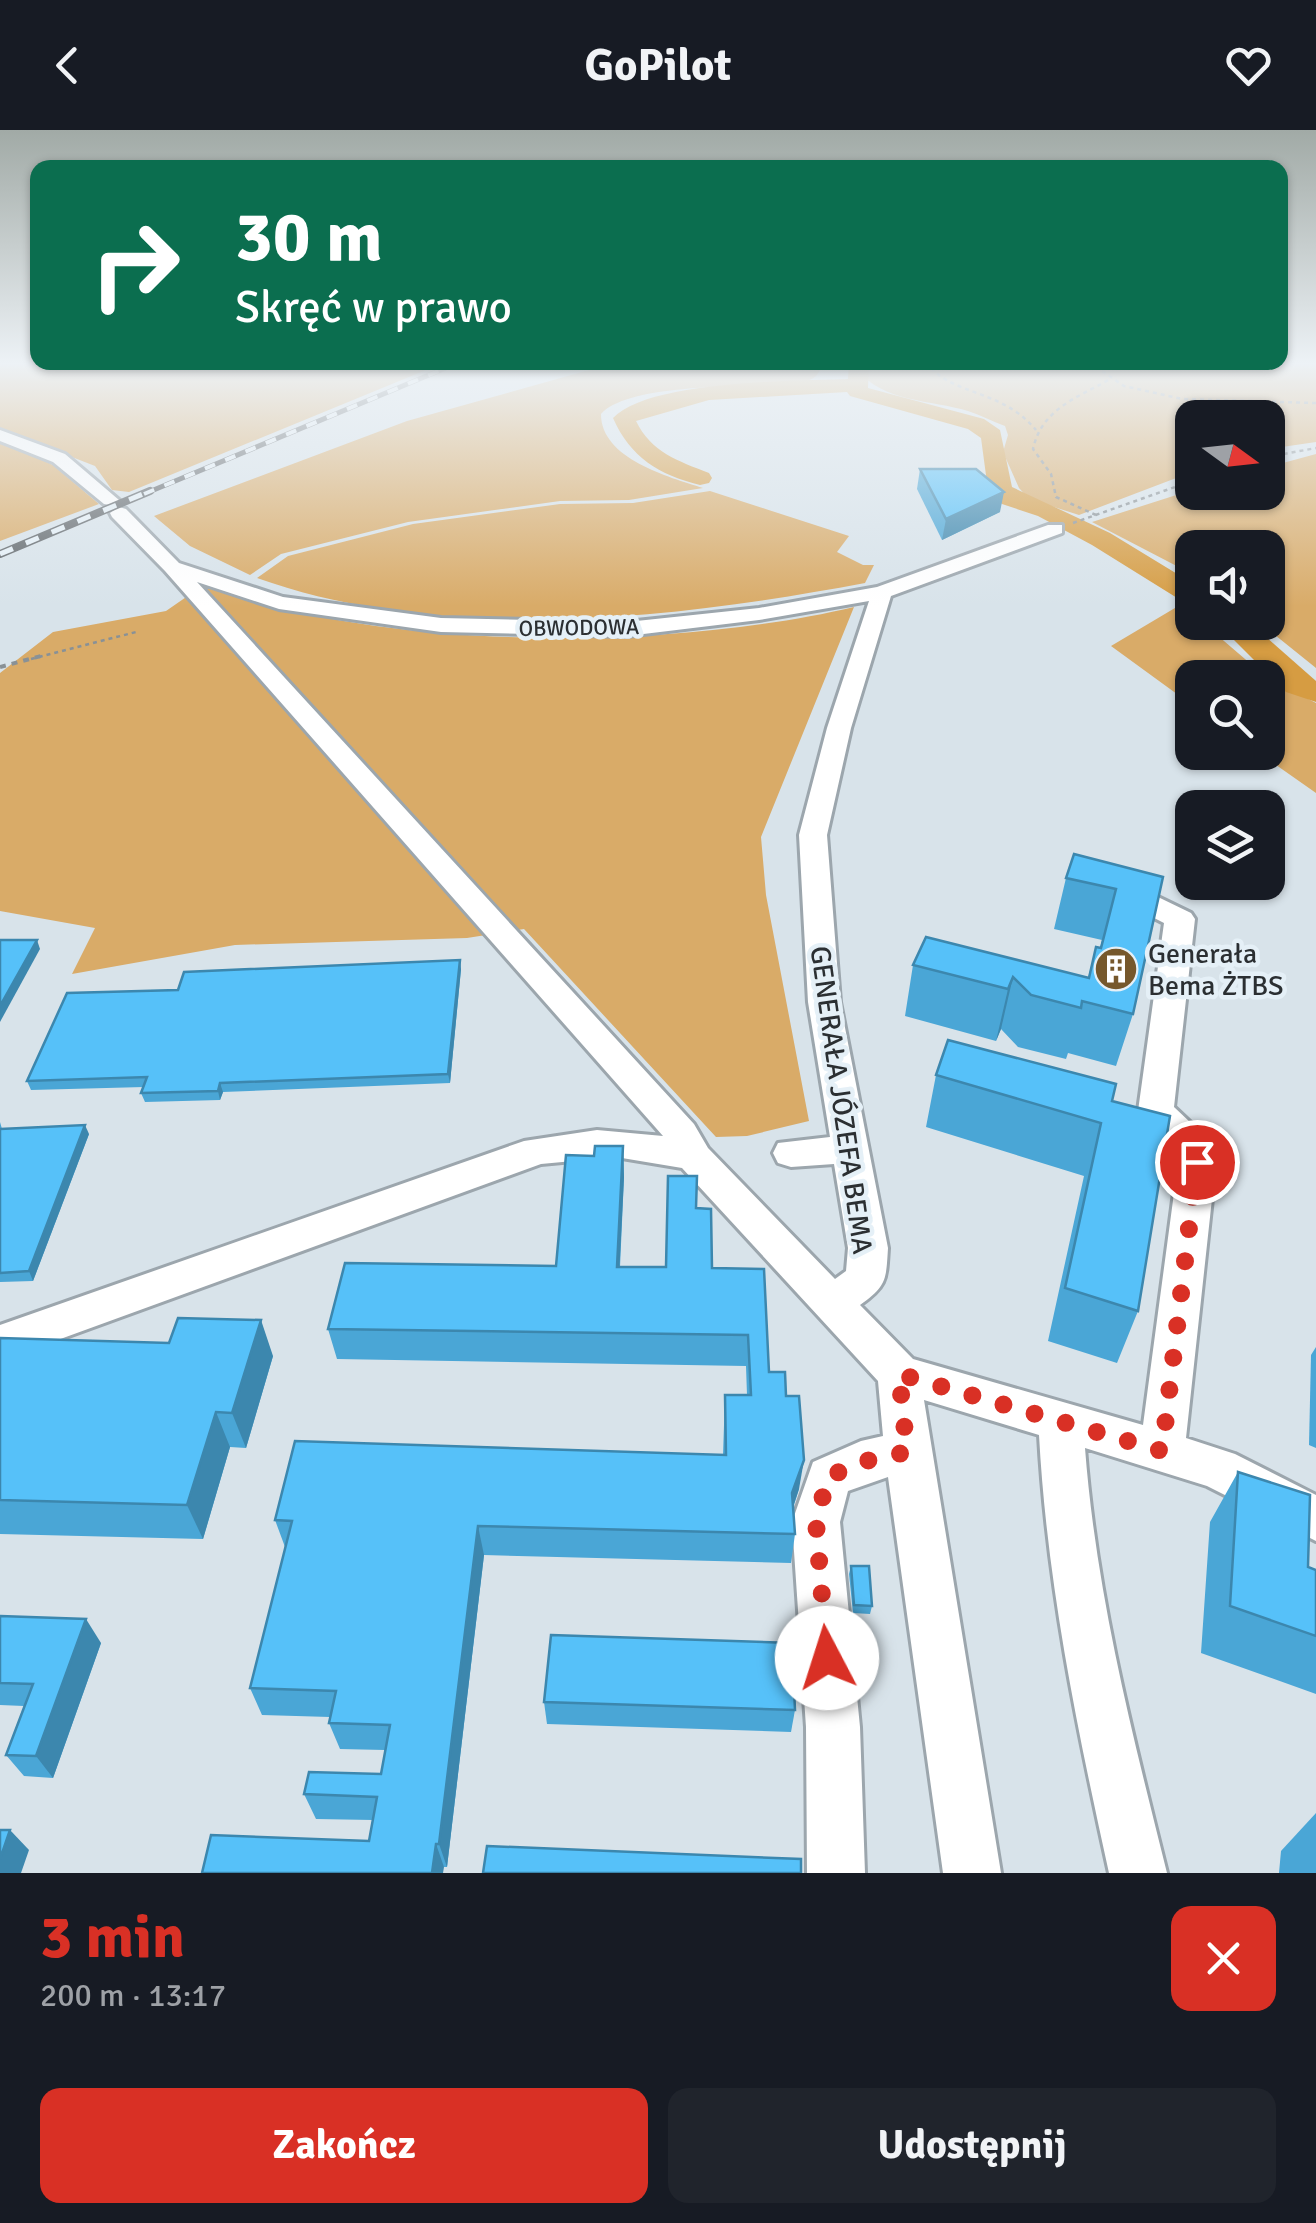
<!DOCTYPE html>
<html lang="pl">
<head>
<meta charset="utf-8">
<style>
	body { margin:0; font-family:Signika,sans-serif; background:#20242c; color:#f1f3f6; height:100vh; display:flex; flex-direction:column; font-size:38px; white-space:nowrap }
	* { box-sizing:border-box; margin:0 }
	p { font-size:32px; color:#9ea1a6 }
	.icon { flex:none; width:55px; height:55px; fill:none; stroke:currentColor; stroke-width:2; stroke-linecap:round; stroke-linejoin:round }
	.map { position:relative; height:1743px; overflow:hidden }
	.sheet { display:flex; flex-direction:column; background:#171b24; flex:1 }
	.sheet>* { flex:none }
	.guide { position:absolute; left:30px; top:30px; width:1258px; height:210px; border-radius:20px; box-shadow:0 2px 8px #0004; background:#0b6e4f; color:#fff; overflow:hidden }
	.needle { width:65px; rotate:105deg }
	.buttons { position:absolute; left:1175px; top:270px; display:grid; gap:20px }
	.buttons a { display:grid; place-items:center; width:110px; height:110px; border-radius:20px; background:#171b24; box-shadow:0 2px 8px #0004; font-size:50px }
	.pin { position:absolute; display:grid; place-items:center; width:85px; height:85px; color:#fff; margin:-42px; border:5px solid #fff; border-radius:50%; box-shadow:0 2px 10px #0007 }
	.me { position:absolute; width:110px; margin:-55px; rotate:355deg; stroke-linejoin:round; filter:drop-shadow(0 0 8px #0008) }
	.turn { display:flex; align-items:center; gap:35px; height:210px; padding:0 40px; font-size:45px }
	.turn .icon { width:130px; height:130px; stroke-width:2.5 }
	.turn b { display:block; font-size:70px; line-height:85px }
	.round { display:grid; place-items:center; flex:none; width:105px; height:105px; border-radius:20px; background:#20242c }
	.overview { display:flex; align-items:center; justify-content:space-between; height:170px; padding:0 40px }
	h1 { font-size:60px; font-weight:800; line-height:75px; color:#d93025 }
	.primary-button { display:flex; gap:20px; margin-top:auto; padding:20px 40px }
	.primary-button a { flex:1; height:115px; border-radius:20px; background:#d93025; color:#fff; font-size:40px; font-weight:800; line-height:115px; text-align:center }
	.primary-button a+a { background:#20242c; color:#f1f3f6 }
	header { display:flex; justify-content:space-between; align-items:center; height:130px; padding:0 40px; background:#171b24; font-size:45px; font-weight:800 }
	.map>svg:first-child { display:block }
</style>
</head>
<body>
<header><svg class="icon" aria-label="back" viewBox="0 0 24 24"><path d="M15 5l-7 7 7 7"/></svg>GoPilot<svg class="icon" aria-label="heart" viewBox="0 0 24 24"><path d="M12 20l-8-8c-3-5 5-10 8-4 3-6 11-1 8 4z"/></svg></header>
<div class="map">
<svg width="1316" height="1743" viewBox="0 0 1316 1743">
	<rect width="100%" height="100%" fill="#d8e3ea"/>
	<!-- green -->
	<g fill="#d9ab68">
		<path d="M0,232H38L443,233L129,362L112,360L95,336L0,299Z"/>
		<path d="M590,233H824C823,235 818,244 816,246C803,257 778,254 762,255C724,257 626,256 601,284C601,329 669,347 703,358L629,370L560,371L408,392L281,424L250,445L190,416L154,386L407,291L589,240Z"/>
		<path d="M862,233L1316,232V312L1268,319V288H1192V342L1079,385L1029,369L1019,358L1003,322L1008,305L1005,296C993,292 981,285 968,281C932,270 882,272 858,240Z"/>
		<path d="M0,310L53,335L99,374L0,411Z"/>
		<path d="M1316,324V538L1260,493L1268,492V418H1192V444L1092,392L1192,360L1268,362V337Z"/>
		<path d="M710,361L849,406L837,422L863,435H874L865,453C673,489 445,515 257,448L288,426L413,394L560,374L633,373Z"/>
		<path d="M205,454C378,523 674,520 854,477L761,707L766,765L809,991L747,1006L716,1007L524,799L467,808L235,815L72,844L95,798L0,781V543L53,502L166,481Z"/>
		<path d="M1180,475L1192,485V492L1203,493L1266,547L1192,548V575L1111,516Z"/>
		<path d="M1268,548L1316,573V663L1259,623L1268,622Z"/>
	</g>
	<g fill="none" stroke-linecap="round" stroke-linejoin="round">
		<!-- river -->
		<g fill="#d69c42" fill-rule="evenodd">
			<path d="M849,232H869L868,258L984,289L1000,300L1012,357L1110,403L1192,453V474L1182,471L1092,415L1038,386L1002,374L988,360L981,308L968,299L850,266L847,262L709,270L636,291C651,322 678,331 709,343L712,348L709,353L700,355C659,345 630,327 613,288C649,250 795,251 848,249Z"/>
			<path d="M1216,492H1249L1316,551V572L1286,562Z"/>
		</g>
		<!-- minor casing -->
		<g stroke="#9ca6ad" stroke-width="6">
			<g id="minor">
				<path d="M0,300L65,324L119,370L110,375L104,374L53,332L0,311Z"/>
				<path d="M119,377L126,379L179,433L283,467L441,488L627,492L759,478L877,457L1048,395H1062V403L891,466L851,598L827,705L840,872L888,1118C886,1150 887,1156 860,1175L913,1229L1143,1295L1178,1033L1138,981L1164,793L1107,764L1102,758L1107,752H1127L1191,783L1195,789L1174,977L1192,994L1216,1032L1186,1308L1235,1324L1316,1365V1411L1207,1356L1085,1318C1096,1463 1132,1603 1167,1743H1109C1077,1598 1047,1453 1039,1305L924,1270L1001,1743H943L888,1347L848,1361L840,1392L860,1597L865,1743H807L806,1597L792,1392L813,1332L861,1311L883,1306L878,1251L682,1038L616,1027L541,1034L0,1231V1195L524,1011L597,1000L663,1006L165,441L112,387L110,383ZM197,452L279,479L441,502L627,506L759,490L869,471L827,598L799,705L808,872L830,1007L778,1013L773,1023L778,1033L791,1037L834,1034L848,1118L846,1141L835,1149L708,1018L694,994Z"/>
			</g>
		</g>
		<!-- path-far1 -->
		<g stroke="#899196" stroke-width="2.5" stroke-dasharray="4 4" stroke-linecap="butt">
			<path d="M926,232C950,266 1001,258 1036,300"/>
			<path d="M1089,232L1124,256L1182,269L1316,273"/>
			<path d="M1268,327L1316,318"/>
			<path d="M1096,385L1056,367L1051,344L1033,319C1042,278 1079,267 1112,248"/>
			<path d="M1073,393L1192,351"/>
			<path d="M31,529L136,502"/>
		</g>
		<!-- path -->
		<path stroke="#899196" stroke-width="4" stroke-dasharray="6 6" stroke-linecap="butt" d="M0,537L41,526"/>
		<!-- minor -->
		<use href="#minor" fill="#fff" fill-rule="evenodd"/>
		<!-- rail-far1 casing -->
		<g stroke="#60666a" stroke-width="5">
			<path id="rail-far1" d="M144,364L460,232"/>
		</g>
		<!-- rail casing -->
		<g stroke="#60666a" stroke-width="8">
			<path id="rail" d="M0,424L150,361"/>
		</g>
		<!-- rail-far1 -->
		<use href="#rail-far1" stroke="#e5f0f7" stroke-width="4" stroke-dasharray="11" stroke-linecap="butt"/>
		<!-- rail -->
		<use href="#rail" stroke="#e5f0f7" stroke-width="5" stroke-dasharray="14" stroke-linecap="butt"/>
	</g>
	<!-- wall -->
	<g fill="#4aa6d6">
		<path d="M920,339L1000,382L942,410L917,359Z"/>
		<path d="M1163,747L1133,884L1116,936L1068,923L1066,929L1018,917L1001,899L996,911L905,886L913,835L1088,848L1096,817L1100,818L1102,810L1054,799L1066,748Z"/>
		<path d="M461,839L450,953L223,962L220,970L145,972L141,963L144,957L31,960L27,951L178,860Z"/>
		<path d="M936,945L1112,971L1138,1181L1117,1233L1048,1211L1084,1046L926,997Z"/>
		<path d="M0,992L2,999L89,1004L33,1151L0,1152Z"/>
		<path d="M623,1016L624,1047L620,1137H666L696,1078L712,1138L769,1242L786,1266L799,1359L793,1378L795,1404L791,1433L484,1425L447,1737H444L369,1711L373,1690L316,1689L304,1664L381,1644L385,1620L340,1619L329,1593L330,1587L262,1585L250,1558L285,1417L275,1390L723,1325L725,1265H747L746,1236L337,1229L328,1199L556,1136Z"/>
		<path d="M0,1208L273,1226L246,1318L230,1317L203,1409L0,1404Z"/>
		<path d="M1316,1217V1318L1309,1315L1311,1225Z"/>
		<path d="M1238,1342L1308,1437L1316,1440V1564L1201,1523L1210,1392Z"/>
		<path d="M851,1436L872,1476L870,1484L853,1483L849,1444Z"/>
		<path d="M0,1486L101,1513L53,1648L24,1646L6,1625L24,1576L0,1575Z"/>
		<path d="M544,1572L795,1580L791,1602L547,1594Z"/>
		<path d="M1316,1683V1743H1279L1281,1721Z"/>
	</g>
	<!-- shaded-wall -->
	<g fill="#3c87ae">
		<path d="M1004,362L1000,382L942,410L946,389Z"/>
		<path d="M37,810L40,819L0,892V876Z"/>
		<path d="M460,830L461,839L450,953L448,944Z"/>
		<path d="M1013,847L1001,899L996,911L1008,859Z"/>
		<path d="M220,953L223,962L220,970L218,961Z"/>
		<path d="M85,995L89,1004L33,1151L29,1141Z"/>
		<path d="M623,1016L624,1047L618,1167L617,1137Z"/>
		<path d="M261,1190L273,1226L246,1318L232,1283Z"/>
		<path d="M216,1282L230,1317L203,1409L187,1375Z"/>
		<path d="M804,1330L799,1359L788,1392L792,1363Z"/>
		<path d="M478,1396L484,1425L447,1737L439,1714Z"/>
		<path d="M86,1489L101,1513L53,1648L36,1626Z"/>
		<path d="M10,1700L29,1720L21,1743H0V1729Z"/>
		<path d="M436,1714L444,1737L443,1743H432Z"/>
	</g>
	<!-- building -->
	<g fill="#56c1f9" stroke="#3c87ae" stroke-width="2.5">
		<path d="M920,339H976L1004,362L946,389Z"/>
		<path d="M1074,724L1163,747L1133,884L1082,871L1081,878L1031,865L1013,847L1008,859L913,835L926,807L1089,848L1096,817L1101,818L1116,759L1066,748Z"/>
		<path d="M0,810H37L0,876Z"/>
		<path d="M460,830L448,944L220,953L218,961L141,963L147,947L27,951L67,863L178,860L184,842Z"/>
		<path d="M948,910L1116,954L1112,971L1170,986L1138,1181L1065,1158L1101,993L936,945Z"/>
		<path d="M85,995L29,1141L0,1143V999Z"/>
		<path d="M595,1016H623L617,1137H666L668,1046H697L696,1078L711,1079L712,1138L764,1139L769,1242H785L786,1266H799L804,1330L792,1363L795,1404L478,1396L439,1714H436L432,1743H202L211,1705L369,1711L377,1667L304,1664L309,1642L381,1644L390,1595L329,1593L336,1561L250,1558L292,1391L275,1390L295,1311L726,1325L725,1265H751L748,1205L328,1199L345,1133L556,1136L566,1025L594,1026Z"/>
		<path d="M178,1188L261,1190L232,1283L216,1282L187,1375L0,1370V1208L169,1213Z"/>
		<path d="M1238,1342L1310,1365L1308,1437L1316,1440V1506L1230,1476Z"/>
		<path d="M851,1436H869L872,1476L854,1475Z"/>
		<path d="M0,1486L86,1489L36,1626L6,1625L33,1554L0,1553Z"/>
		<path d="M551,1505L792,1513L795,1580L544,1572Z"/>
		<path d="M0,1700H10L0,1729Z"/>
		<path d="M487,1716L801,1729V1743H483Z"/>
	</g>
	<!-- sky -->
	<linearGradient id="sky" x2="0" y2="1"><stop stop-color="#a1aaa6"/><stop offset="0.49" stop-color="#edf2f6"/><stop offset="1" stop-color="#edf2f6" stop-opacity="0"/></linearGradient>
	<rect width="1316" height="476" fill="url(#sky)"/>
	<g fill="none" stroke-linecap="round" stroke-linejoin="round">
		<!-- route -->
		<path stroke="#d93025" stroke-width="18" stroke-dasharray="0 32.4" d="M827,1528L816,1392L828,1347L861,1332L907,1322L899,1244L1162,1321L1197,1032"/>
	</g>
	<!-- icons -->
	<defs>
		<g id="building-disc" transform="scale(2.25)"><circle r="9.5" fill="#76582c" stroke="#e5f0f7"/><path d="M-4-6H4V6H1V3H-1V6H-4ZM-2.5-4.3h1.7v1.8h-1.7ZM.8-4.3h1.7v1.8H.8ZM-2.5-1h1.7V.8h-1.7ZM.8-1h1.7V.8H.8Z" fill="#fff"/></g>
	</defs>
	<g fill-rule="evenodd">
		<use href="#building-disc" x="1116" y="839"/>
	</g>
	<g text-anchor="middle" stroke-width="9" stroke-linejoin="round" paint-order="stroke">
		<!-- far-street labels -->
		<g font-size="22" fill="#2b2f32" stroke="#e5f0f7">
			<text transform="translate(579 497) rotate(-1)" y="8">OBWODOWA</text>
		</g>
		<!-- poi labels -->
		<g font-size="28" fill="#2b2f32" stroke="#e5f0f7" text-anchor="start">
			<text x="1148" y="833">Generała<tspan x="1148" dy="32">Bema ŻTBS</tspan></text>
		</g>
		<!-- street labels -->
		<g font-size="28" fill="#2b2f32" stroke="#e5f0f7">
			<text transform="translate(842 970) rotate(82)" y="10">GENERAŁA JÓZEFA BEMA</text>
		</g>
	</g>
</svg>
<div class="buttons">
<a><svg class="needle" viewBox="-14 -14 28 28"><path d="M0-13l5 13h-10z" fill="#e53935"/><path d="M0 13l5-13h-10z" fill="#9ea1a6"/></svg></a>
<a><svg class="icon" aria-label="sound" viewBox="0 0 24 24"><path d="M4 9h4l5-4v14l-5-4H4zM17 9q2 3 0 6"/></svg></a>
<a><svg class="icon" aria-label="search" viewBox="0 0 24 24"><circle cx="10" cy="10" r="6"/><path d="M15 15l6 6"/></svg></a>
<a><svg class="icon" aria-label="layers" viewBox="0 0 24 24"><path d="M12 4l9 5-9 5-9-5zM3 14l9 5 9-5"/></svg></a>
</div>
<div class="pin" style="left:1197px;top:1032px;background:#d93025"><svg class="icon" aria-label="arrive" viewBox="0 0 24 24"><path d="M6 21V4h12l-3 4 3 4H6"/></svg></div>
<svg class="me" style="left:827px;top:1528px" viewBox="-20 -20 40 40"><circle r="19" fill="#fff"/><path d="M0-13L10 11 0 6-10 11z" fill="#d93025"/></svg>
<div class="guide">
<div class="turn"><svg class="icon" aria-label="right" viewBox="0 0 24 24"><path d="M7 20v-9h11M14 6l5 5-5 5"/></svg><div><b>30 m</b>Skręć w prawo</div></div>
</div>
</div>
<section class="sheet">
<div class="overview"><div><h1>3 min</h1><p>200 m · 13:17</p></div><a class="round" style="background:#d93025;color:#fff"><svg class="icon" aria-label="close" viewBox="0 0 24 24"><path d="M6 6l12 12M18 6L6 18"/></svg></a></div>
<div class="primary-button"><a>Zakończ</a><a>Udostępnij</a></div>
</section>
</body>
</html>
